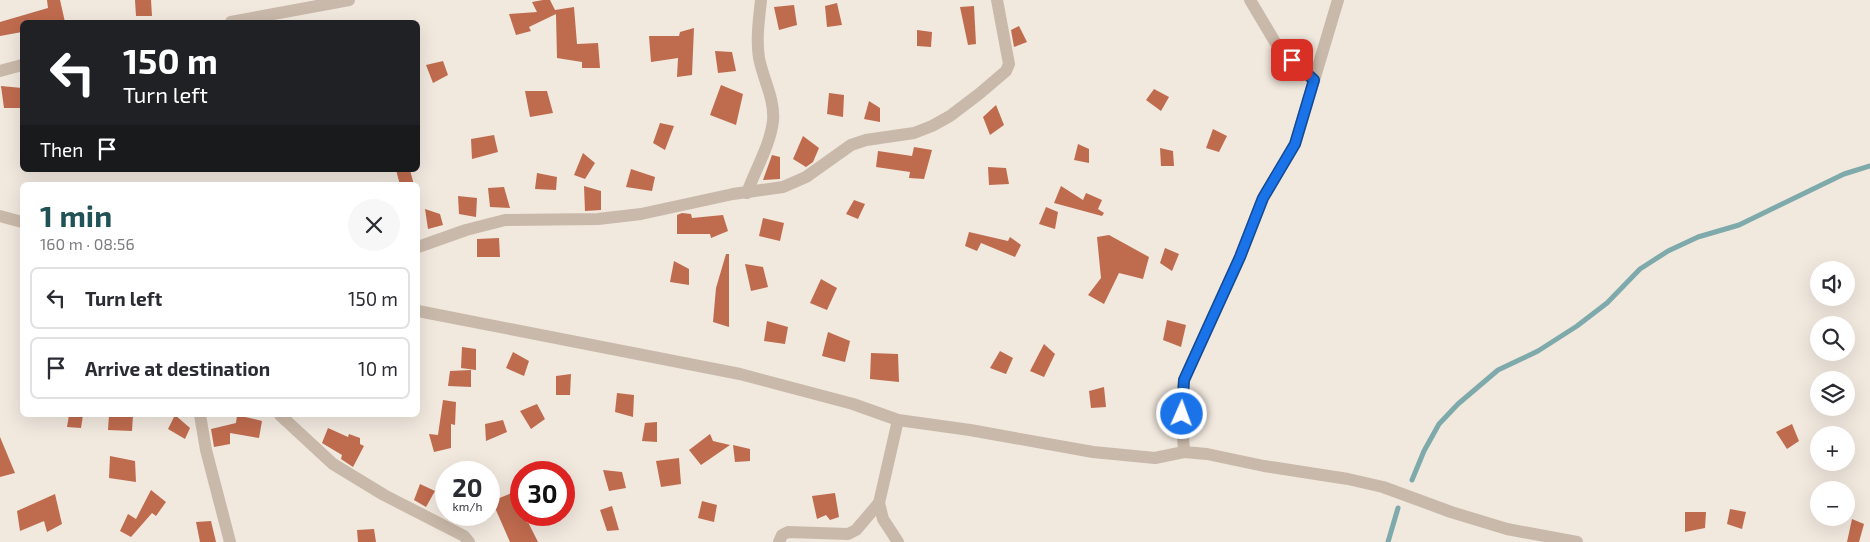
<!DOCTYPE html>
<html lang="en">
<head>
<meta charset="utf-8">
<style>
	body { margin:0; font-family:"Exo 2",sans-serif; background:#f7f7f7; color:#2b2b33; height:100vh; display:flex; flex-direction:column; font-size:19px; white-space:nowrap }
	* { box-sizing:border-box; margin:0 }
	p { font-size:16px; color:#7c7c81 }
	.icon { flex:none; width:28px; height:28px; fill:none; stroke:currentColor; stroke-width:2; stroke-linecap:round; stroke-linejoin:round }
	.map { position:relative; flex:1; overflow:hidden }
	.panel { position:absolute; left:20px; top:182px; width:400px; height:235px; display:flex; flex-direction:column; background:#fff; border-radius:8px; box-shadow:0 5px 20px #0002 }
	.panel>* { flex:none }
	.banner { position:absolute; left:20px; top:20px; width:400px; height:152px; border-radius:8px; box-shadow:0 5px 20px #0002; background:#202124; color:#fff; overflow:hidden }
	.fabs { position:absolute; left:1810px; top:261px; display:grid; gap:10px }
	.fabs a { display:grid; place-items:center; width:45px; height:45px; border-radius:50%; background:#fff; box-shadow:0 5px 20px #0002; font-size:25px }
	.speed { position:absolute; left:435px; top:461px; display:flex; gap:10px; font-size:25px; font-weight:700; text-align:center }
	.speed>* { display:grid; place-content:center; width:65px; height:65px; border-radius:50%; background:#fff; box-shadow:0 5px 20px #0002; line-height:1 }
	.speed small { font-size:12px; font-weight:400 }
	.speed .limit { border:8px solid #d22; background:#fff; color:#111 }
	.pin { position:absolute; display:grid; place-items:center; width:42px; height:42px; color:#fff; margin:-21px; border-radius:10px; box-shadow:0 2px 8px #0006 }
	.me { position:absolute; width:55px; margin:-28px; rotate:2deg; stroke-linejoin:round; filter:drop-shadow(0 0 4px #0008) }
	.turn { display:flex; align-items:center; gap:18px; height:105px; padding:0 20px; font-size:22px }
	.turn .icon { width:65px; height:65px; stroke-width:2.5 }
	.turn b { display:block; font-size:35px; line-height:42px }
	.then { display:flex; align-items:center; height:48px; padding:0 20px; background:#0003; gap:10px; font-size:19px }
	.round { display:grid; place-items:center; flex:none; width:52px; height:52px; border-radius:26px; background:#f7f7f7 }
	.summary { display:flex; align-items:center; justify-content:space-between; height:85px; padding:0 20px }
	h1 { font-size:30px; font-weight:700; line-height:38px; color:#215256 }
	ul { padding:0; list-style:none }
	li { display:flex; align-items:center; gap:15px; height:62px; margin:0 10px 8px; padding:0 10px; border:2px solid #e1e1e2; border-radius:8px }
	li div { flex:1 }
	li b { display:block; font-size:19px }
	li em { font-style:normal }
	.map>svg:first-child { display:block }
</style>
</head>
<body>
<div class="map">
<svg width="1870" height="542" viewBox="0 0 1870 542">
	<rect width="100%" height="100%" fill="#f1e8de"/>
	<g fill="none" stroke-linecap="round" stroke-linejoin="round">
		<!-- stream -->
		<g stroke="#7eaaac" stroke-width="5">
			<path d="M1412,480L1424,451L1439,424L1458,404L1498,370L1538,351L1577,326L1607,303L1640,269L1668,251L1698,237L1739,225L1844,174L1870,166"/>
			<path d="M1388,542L1398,508"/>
		</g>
	</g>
	<!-- building -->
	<g fill="#bf6b4e">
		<path d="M47,0H60L65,22H22V32L0,36V22L48,8Z"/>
		<path d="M135,0H151L152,16H136Z"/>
		<path d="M543,0H550L555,10L574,7L577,44L598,43L600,68H582V62L557,58L556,14L529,27L531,31L516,35L509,14L537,12L532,2Z"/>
		<path d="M837,3L842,25L827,27L825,6Z"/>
		<path d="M794,5L797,25L779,30L774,7Z"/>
		<path d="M974,6L976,44L968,45L960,7Z"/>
		<path d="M1019,26L1027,42L1014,47L1011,30Z"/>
		<path d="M694,28L692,75L677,77L678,58L651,62L649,36H679L680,32Z"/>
		<path d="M917,30L932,32L931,47L917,46Z"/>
		<path d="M715,51L732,52L736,71L718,73Z"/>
		<path d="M443,61L448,75L433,83L426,65Z"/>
		<path d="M721,85L743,94L736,125L710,115Z"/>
		<path d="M1,86L22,88V108H4Z"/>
		<path d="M1154,89L1169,97L1161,111L1146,100Z"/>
		<path d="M525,91H547L553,113L530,117Z"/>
		<path d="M829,93L844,95L843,117L827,114Z"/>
		<path d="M869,101L880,108V122L864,119Z"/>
		<path d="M996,105L1004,125L990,135L983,117Z"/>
		<path d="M660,123L674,126L665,150L653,143Z"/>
		<path d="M1213,129L1227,136L1219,152L1206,148Z"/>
		<path d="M494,135L498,152L472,159L471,139Z"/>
		<path d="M803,136L819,148L813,162L806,167L793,159Z"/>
		<path d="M1078,144L1089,149V163L1074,160Z"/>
		<path d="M914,147L932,150L924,179L909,178L910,172L876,167L878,151L912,156Z"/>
		<path d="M1160,148L1173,151L1174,166H1161Z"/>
		<path d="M583,153L595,163L585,179L574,175Z"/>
		<path d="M772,155L780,157V179L763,180Z"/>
		<path d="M988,167L1006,168L1009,184L989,185Z"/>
		<path d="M631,169L655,177L652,191L626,187Z"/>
		<path d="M396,170H410L414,185H400Z"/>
		<path d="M537,173L557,177L556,190L535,189Z"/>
		<path d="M584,186L601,191V210L585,211Z"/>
		<path d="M1061,186L1083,200L1086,193L1102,200L1098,209L1104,213L1102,216L1054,203Z"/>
		<path d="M504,187L510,208L490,207L488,188Z"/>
		<path d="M458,196L477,198L476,217L459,214Z"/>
		<path d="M854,200L865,204L858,219L846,214Z"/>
		<path d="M1046,207L1058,212L1055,229L1039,224Z"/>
		<path d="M425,209L440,214L443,225L428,229Z"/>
		<path d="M682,213L691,214L692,218L723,215L728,231L711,238L710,234H677V215Z"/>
		<path d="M763,218L784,223L780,241L759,236Z"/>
		<path d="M969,232L1008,241L1010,237L1021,245L1015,257L981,243L977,251L965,246Z"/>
		<path d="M1109,235L1149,257L1143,279L1119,273L1104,304L1088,295L1101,278L1097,237Z"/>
		<path d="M499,238L500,257H477V239Z"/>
		<path d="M1165,248L1179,254L1172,271L1160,263Z"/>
		<path d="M726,254H729V327L713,322L716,288Z"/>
		<path d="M674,261L689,269V285L670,282Z"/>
		<path d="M745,264L763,267L768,287L751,291Z"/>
		<path d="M821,279L837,288L827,310L810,303Z"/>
		<path d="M1167,320L1186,325L1181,347L1163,340Z"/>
		<path d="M767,321L788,327L785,344L764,341Z"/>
		<path d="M828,332L850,341L845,362L822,356Z"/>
		<path d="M1044,344L1055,354L1044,377L1030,371Z"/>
		<path d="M462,347L476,349V370L461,368Z"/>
		<path d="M1000,351L1013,358L1006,374L990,368Z"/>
		<path d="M513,352L529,361L524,376L506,368Z"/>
		<path d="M871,353L898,354L899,382L870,379Z"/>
		<path d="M471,370V387L448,386L450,371Z"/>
		<path d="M571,374L570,395H556V376Z"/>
		<path d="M1104,387L1106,407L1091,408L1089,391Z"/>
		<path d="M617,393L634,395L633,417L615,412Z"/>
		<path d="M443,400L456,402L455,425L451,424V448L434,452L429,434L438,435Z"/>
		<path d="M537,404L545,419L531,429L520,411Z"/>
		<path d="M69,415H83L81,428L67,427Z"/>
		<path d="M109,415H133L132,431L108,430Z"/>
		<path d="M175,415L190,428L185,439L168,429Z"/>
		<path d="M237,415L262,421L259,438L230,433V444L214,447L211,429L236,423Z"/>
		<path d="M503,420L507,432L486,441L485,424Z"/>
		<path d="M657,422V442L642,441L645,423Z"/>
		<path d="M1792,424L1799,441L1787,449L1776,432Z"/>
		<path d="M328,428L348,437L349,434L360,438V444L364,446L353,467L341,459L342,455L322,443Z"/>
		<path d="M710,434L713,441L730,445L701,465L689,450Z"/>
		<path d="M0,437L15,473L0,477Z"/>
		<path d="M733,445L750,449V461L735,462Z"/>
		<path d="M110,456L135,461L136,482L109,478Z"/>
		<path d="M679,458L681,484L661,487L656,461Z"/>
		<path d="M603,470L622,472L626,488L609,491Z"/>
		<path d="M420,484L435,491L426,507L414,500Z"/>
		<path d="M151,490L166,502L156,516L152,513L131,537L120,531L128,514L136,519Z"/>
		<path d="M514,492L521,515H524L527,523L528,522L538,542H510L492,501Z"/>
		<path d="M835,493L839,517L830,520L826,515L817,519L812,496Z"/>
		<path d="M55,494L62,524L47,532L44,521L20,531L17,511Z"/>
		<path d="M702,501L717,505L714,522L698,518Z"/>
		<path d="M612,506L619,530L607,531L600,510Z"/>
		<path d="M1730,509L1746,512L1742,529L1727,524Z"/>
		<path d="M1685,512H1706L1705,528L1685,532Z"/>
		<path d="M1852,519L1864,524L1859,542H1847Z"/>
		<path d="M211,521L216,542H200L196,522Z"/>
		<path d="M374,529L376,542H358L357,530Z"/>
	</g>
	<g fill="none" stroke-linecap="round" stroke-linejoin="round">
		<!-- minor -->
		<g stroke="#c9b9aa" stroke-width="12">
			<path d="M1250,0L1275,42L1314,81"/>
			<path d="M231,22L349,0"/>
			<path d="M0,71L22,65"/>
			<path d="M747,193C755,170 770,146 773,121C775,99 763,79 759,58C756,39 759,19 761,0"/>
			<path d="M0,216L22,222"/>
			<path d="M418,247L466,230L505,220L598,219L641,214L733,194L783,187L806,177L851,145L866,140L914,133L932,126L950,116L979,94L1006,71L1009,64L997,0"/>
			<path d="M418,311L740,374L853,404L898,420L970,430L1093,452L1155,458L1184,452L1207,454L1264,466L1348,479L1383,487L1451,512L1507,529L1577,542"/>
			<path d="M200,415L206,450L230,542"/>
			<path d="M280,415L333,464L384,495L464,536L469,542"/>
			<path d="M1184,452L1181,403L1184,380L1240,257L1263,198L1295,144L1338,0"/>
			<path d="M779,542L782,535L788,532L848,534L856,530L879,503"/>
			<path d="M898,542L883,519L879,503L898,420"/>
		</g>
	</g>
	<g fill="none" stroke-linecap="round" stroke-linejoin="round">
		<!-- route casing -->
		<g stroke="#114b97" stroke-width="12">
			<path id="route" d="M1182,414L1184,380L1240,257L1263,198L1295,144L1314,80L1292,60"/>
		</g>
		<!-- route -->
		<use href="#route" stroke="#1a73e8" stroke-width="9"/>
	</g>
</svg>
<div class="fabs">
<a><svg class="icon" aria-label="sound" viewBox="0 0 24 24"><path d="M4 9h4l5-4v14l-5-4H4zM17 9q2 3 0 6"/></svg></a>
<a><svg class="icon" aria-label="search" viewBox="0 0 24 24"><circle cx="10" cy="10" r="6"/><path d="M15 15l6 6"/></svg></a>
<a><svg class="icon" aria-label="layers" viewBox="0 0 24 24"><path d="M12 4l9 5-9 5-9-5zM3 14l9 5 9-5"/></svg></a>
<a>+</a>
<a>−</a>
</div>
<div class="speed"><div>20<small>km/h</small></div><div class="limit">30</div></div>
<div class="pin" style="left:1292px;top:60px;background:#d93025"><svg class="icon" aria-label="arrive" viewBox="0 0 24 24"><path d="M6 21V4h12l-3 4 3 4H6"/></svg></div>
<svg class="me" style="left:1182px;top:414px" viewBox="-20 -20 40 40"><circle r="17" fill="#1a73e8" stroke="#fff" stroke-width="3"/><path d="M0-11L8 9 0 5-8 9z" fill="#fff"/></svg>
<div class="banner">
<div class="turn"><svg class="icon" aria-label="left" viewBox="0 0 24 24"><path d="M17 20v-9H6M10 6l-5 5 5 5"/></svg><div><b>150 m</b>Turn left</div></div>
<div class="then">Then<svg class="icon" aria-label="arrive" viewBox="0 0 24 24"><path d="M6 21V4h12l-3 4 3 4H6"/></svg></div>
</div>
<section class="panel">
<div class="summary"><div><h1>1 min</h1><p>160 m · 08:56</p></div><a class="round"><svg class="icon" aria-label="close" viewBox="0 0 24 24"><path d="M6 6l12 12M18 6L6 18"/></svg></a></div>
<ul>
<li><svg class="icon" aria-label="left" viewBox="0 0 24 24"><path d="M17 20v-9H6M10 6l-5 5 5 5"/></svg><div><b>Turn left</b></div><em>150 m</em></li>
<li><svg class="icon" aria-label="arrive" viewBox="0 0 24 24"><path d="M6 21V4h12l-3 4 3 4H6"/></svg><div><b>Arrive at destination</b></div><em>10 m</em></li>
</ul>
</section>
</div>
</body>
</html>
